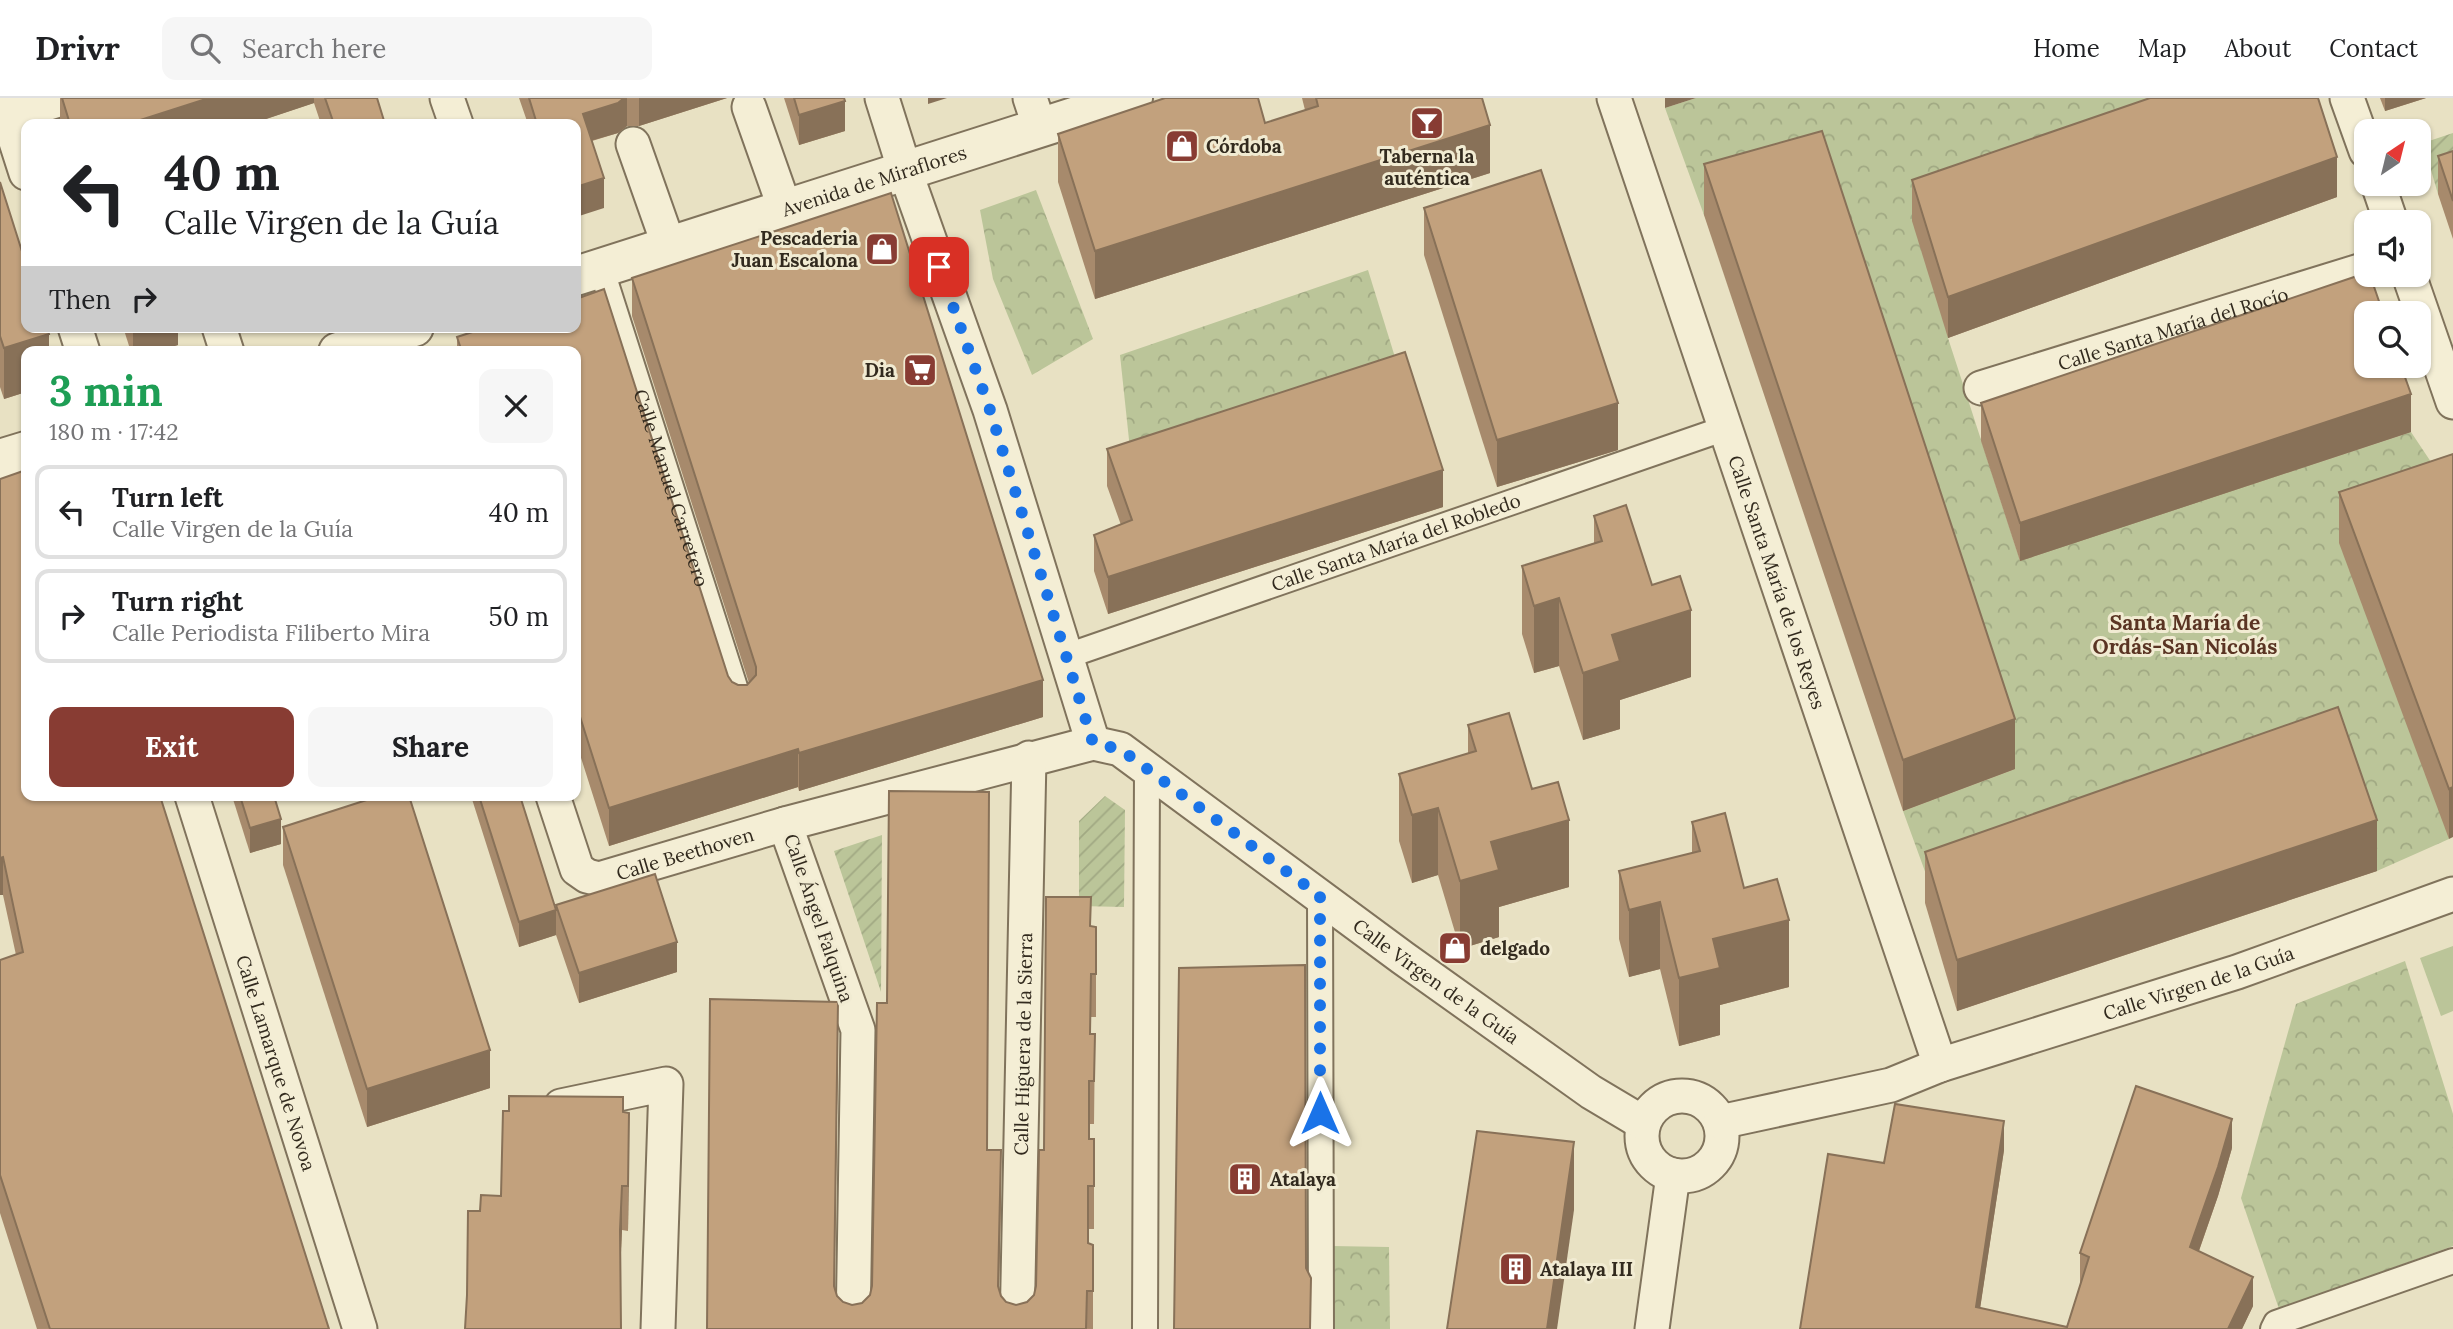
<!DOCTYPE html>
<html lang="en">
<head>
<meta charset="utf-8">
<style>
	body { margin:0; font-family:Lora,serif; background:#f6f6f6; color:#202124; height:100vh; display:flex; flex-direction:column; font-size:26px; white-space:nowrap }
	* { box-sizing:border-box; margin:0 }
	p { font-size:23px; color:#757577 }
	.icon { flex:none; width:38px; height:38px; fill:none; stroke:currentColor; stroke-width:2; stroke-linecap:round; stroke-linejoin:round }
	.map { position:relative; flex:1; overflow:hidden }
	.side { position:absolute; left:21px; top:248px; width:560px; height:455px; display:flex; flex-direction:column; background:#fff; border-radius:14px; box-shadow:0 2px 5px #0004 }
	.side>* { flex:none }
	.banner { position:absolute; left:21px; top:21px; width:560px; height:214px; border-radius:14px; box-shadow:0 2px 5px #0004; background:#fff; color:#202124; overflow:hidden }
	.needle { width:46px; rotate:35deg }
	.controls { position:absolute; left:2354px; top:21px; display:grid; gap:14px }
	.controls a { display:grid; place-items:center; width:77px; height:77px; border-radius:14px; background:#fff; box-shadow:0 2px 5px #0004; font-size:35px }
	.pin { position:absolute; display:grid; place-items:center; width:60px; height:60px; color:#fff; margin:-30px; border-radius:14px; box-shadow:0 4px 10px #0006 }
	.me { position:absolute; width:77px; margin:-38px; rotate:0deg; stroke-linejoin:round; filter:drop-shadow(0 0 5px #0008) }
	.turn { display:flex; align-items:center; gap:24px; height:147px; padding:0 28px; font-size:32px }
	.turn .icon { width:91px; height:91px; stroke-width:2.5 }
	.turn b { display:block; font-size:49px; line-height:60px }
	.then { display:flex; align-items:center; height:66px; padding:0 28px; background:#0003; gap:14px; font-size:26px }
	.round { display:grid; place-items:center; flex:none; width:74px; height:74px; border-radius:14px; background:#f6f6f6 }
	.summary { display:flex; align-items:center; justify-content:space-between; height:119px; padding:0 28px }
	h1 { font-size:42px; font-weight:700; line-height:52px; color:#1e9e55 }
	.action { display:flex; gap:14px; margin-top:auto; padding:14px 28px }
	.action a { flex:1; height:80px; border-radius:14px; background:#883c33; color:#fff; font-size:28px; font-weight:700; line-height:80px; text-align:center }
	.action a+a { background:#f6f6f6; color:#202124 }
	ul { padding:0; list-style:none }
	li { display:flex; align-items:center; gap:21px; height:94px; margin:0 14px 10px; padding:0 14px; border:4px solid #e0e0e0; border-radius:14px }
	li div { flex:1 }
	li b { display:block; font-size:26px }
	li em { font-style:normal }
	header { display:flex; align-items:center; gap:42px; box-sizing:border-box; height:98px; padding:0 35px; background:#fff; border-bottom:2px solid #e0e0e0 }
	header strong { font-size:33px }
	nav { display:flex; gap:38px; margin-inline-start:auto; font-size:24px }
	.search { width:490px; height:63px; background:#f6f6f6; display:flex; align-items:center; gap:18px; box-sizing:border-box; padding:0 24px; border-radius:14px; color:#757577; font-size:26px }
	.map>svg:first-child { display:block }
</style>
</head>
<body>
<header>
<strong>Drivr</strong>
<div class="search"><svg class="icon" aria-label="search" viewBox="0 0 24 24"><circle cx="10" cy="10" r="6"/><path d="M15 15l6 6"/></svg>Search here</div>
<nav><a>Home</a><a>Map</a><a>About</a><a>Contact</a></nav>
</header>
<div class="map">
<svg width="2453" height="1231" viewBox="0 0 2453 1231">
	<defs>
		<pattern id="park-crowns" width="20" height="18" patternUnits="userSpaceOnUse" patternTransform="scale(1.75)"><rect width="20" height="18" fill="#bbc599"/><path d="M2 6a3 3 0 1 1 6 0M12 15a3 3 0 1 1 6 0" fill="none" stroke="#a1a983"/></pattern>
		<pattern id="garden-furrows" width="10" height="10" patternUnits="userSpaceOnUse" patternTransform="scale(1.75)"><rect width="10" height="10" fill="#bbc599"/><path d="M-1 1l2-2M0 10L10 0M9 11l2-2" fill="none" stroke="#a1a983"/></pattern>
	</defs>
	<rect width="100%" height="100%" fill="#e8e1c3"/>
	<!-- park -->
	<g fill="url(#park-crowns)">
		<path d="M1696,0H2269L1948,240L2020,462L2411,334L2453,397L2449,741L2377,773L1935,801L1903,713L2015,671L1704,117L1665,10Z"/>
		<path d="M1036,92L1093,241L1032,277L993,181L980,112Z"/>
		<path d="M1368,172L1403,285L1132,370L1120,257Z"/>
		<path d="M2405,863L2453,1016V1148L2279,1211L2241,1100L2296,906Z"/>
		<path d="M1332,1148L1389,1149L1390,1231H1333Z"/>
	</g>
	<!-- garden -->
	<g fill="url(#garden-furrows)">
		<path d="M2453,35V91L2438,96L2423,45Z"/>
		<path d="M1105,698L1125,712L1124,809L1079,808V723Z"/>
		<path d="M882,737L881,894L834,753Z"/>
	</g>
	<!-- pitch -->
	<path fill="#bbc599" d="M2453,848V913L2441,918L2420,860Z"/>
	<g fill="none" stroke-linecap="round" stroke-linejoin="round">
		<!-- pedestrian casing -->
		<g stroke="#80735c" stroke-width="28">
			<g id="pedestrian">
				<path id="s1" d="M601,170L742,611"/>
				<path id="s2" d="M1067,558L1726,330"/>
				<path d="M1320,798L1321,1231"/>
				<path d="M1145,1231L1147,671"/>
				<path d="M2273,1231L2276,1225L2453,1163"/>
			</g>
		</g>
		<!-- minor casing -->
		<g stroke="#80735c" stroke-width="37">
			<g id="minor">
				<path d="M2,0L26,75"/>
				<path d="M447,0L456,26"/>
				<path d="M882,0L905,73L990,312L1093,645"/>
				<path d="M1030,0L1040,30"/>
				<path id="s3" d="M1614,0L1940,967"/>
				<path d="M2347,0L2366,53"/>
				<path d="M749,9L785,111"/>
				<path d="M0,20L65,0"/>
				<path d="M633,46L669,148"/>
				<path d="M2378,86L2391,124"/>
				<path d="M2409,177L2453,304"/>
				<path d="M75,229L83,254"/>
				<path d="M219,229L227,254"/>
				<path id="s4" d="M1981,290L2366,171"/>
				<path id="s5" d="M192,698L360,1231"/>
				<path id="s6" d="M553,698L577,771L587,778L599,781L785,726"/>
				<circle cx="1682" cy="1038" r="40"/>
				<path d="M561,1008L666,986L658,1231"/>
				<path id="s7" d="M1720,1024L1891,987L1940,967L2237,874L2453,796"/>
				<path id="s8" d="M853,1231L858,932L785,726L1093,645L1120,651L1403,860L1591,994L1643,1025"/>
				<path id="s9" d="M1017,1231L1029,660"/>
				<path d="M1652,1231L1673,1077"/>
			</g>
		</g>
		<!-- tertiary casing -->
		<g stroke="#80735c" stroke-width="42">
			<g id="tertiary">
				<path id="s10" d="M576,178L1133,0"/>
				<path d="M338,254L414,229"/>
				<path d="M0,361L26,353"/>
			</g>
		</g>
		<!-- pedestrian -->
		<use href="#pedestrian" stroke="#f4eed5" stroke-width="24"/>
		<!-- minor -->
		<use href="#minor" stroke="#f4eed5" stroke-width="33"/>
		<!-- tertiary -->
		<use href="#tertiary" stroke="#f4eed5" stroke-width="38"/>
	</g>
	<!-- wall -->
	<g fill="#a78a6c">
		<path d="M60,0H377L385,26H321L314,5L251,26H62L60,22Z"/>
		<path d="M519,0H727L639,28H627L618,35L592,43L604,110L576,26H528Z"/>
		<path d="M784,0H844L845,33L799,47Z"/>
		<path d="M1302,0H1482L1490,75L1095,201L1058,84V36L1265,25L1305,12Z"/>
		<path d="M2380,0H2426L2385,13Z"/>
		<path d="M2453,53V141L2438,96V58Z"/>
		<path d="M1704,66L2015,671L1903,713L1704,117Z"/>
		<path d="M1912,82L2337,99L1948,240L1912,123Z"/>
		<path d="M0,84L49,254H26V294L4,301L0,289Z"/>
		<path d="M891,95L1043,582V619L799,693L798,689L609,748L576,644V254H457V239L488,229H576V201L604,191L728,578L732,584L738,587H747L749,585L632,218V180Z"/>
		<path d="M1424,110L1618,352L1497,389L1424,157Z"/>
		<path d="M123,229H178V247L155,254H131Z"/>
		<path d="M1981,305L2411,334L2020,463L1981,343Z"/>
		<path d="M1107,351L1443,409L1108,516L1094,473V437L1121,427L1107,388Z"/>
		<path d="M2453,356L2449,741L2339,445V394Z"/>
		<path d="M0,381L329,1231H37L0,1115V862L16,857L3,797Z"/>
		<path d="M1594,418L1652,487L1691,579L1620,602V631L1583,642L1559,568L1534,575L1522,536V468L1594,445Z"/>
		<path d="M1468,627L1532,691L1569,789L1499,809V839L1460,851L1438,777L1412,785L1399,743V676L1468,656Z"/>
		<path d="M232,698H274L281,746L250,755Z"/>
		<path d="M471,698H520L556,812V807L677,874L579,905L556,837L519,849Z"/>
		<path d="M1692,724L1789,889L1720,907V937L1679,948L1660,871L1629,879L1619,841V773L1692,755Z"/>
		<path d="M283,729L490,990L367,1029L283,767Z"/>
		<path d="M1925,754L2377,773L1957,913L1925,805Z"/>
		<path d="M1091,828L1096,829V919H1091L1090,936H1095L1094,1026H1089V1041H1094V1131H1088V1145L1093,1147V1231H707L838,947L834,1191L837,1198L843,1204L852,1207L862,1205L870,1197L987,1052L1001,1095L999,1191L1001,1198L1006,1204L1016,1207L1027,1204L1034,1197L1036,1188L1044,1052Z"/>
		<path d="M623,1014L629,1060L628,1133L622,1132L620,1169L480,1113Z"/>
		<path d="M2232,1050L2218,1098L2199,1153L2253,1208L2242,1231H1800L1884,1065L2004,1052L1980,1210L2067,1229L2081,1185L2080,1184V1155Z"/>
	</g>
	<!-- shaded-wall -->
	<g fill="#887158">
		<path d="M209,0H314V5L251,26H128Z"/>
		<path d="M624,0H627V28L618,35L583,45V16Z"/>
		<path d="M639,0H727L639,28Z"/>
		<path d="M928,0H947L928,6Z"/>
		<path d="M1665,0H1696L1665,10Z"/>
		<path d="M2385,0H2426L2385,13Z"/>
		<path d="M845,3V33L799,47V17Z"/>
		<path d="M1490,27V75L1095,201V153Z"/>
		<path d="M2337,59V99L1948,240V199Z"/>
		<path d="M604,80V110L576,119V89Z"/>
		<path d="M133,229H178V247L155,254H133Z"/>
		<path d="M49,236V254H26V294L4,301V250Z"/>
		<path d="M2411,296V334L2020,463V425Z"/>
		<path d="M1618,305V352L1497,389V342Z"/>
		<path d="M1443,372V409L1108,516V479Z"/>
		<path d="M1559,500V568L1534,575V508Z"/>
		<path d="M1691,512V579L1620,602V631L1583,642V575L1612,537Z"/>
		<path d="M1043,582V619L799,693V655Z"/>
		<path d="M2015,621V671L1903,713V662Z"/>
		<path d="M798,651V689L609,748V710Z"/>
		<path d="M2453,689V739L2449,741V691Z"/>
		<path d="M1438,710V777L1412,785V717Z"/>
		<path d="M281,721V746L250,755V730Z"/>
		<path d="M1569,722V789L1499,809V839L1460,851V783L1491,744Z"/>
		<path d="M2377,722V773L1957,913V862Z"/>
		<path d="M3,759V797H0V760Z"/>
		<path d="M1660,804V871L1629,879V812Z"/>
		<path d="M556,812V837L519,849V824Z"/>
		<path d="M1789,822V889L1720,907V937L1679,948V880L1713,841Z"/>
		<path d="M677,844V874L579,905V875Z"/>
		<path d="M838,904V947L834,1231V1188Z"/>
		<path d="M490,952V990L367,1029V991Z"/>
		<path d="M629,1015V1060L628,1133V1088Z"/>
		<path d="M2232,1021V1050L2218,1098L2190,1178V1149Z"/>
		<path d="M2004,1023V1052L1977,1231L1976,1209Z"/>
		<path d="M1574,1044V1112L1557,1231H1547Z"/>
		<path d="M1001,1052V1095L998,1231V1188Z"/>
		<path d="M622,1088V1132L620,1177V1132Z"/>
		<path d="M2253,1179V1208L2242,1231H2228Z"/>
	</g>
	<!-- building -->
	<g fill="#c2a17d" stroke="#887158" stroke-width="2">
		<path d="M62,0H209L128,26H70Z"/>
		<path d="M325,0H377L385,26H334Z"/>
		<path d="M529,0H624L618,5L583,16L604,80L576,89V26H537Z"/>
		<path d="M794,0H844L845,3L799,17Z"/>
		<path d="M1165,0H1258L1265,25L1318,8L1316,0H1482L1490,27L1095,153L1058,36Z"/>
		<path d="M2150,0H2318L2337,59L1948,199L1912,82Z"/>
		<path d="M1822,33L2015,621L1903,662L1704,66Z"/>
		<path d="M2453,53V103L2438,58Z"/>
		<path d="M1541,72L1618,305L1497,342L1424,110Z"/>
		<path d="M0,84L26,166V229H47L49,236L4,250L0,238Z"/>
		<path d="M891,95L1043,582L799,655L798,651L609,710L576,606V254H462L457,239L488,229H576V201L604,191L728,578L732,584L738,587H747L756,577V569L632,180Z"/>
		<path d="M2366,175V177H2370L2383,215H2366V268H2401L2411,296L2020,425L1981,305Z"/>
		<path d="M1405,254L1443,372L1108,479L1094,437L1132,422L1107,351Z"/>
		<path d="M2453,356V689L2449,691L2339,394Z"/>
		<path d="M26,372V698H160L329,1231H50L0,1077V862L23,854L3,759L0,760V381Z"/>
		<path d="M1626,407L1652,487L1680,478L1691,512L1612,537L1620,563L1583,575L1559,500L1534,508L1522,468L1602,443L1594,418Z"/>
		<path d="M2338,609L2377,722L1957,862L1925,754Z"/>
		<path d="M1509,615L1532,691L1558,684L1569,722L1491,744L1499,772L1460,783L1438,710L1412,717L1399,676L1476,653L1468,627Z"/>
		<path d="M889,693L989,694L987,1052H1001L998,1188L1001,1198L1006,1204L1016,1207L1027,1204L1034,1197L1036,1188L1039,1052H1044L1046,799H1091L1090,828L1096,829V876H1091L1090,936H1095L1094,983H1089V1041H1094V1088H1088V1145L1093,1147V1193H1087L1086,1231H707L710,901L838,904L834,1188L837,1198L843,1204L852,1207L862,1205L870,1197L872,1188L877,905H887Z"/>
		<path d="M240,698H274L281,721L250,730Z"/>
		<path d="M379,698H409L490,952L367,991L283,729Z"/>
		<path d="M479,698H520L556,812L519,824Z"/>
		<path d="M1725,715L1744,790L1777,781L1789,822L1713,841L1720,870L1679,880L1660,804L1629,812L1619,773L1700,753L1692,724Z"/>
		<path d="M655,776L677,844L579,875L556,807Z"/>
		<path d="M1305,867L1306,1170L1311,1180L1310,1231H1174L1179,870Z"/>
		<path d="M2136,988L2232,1021L2218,1069L2190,1149L2253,1179L2228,1231H1800L1828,1056L1884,1065L1895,1006L2004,1023L1976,1209L2067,1229L2089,1159L2080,1155Z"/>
		<path d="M509,998L623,999V1014L629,1015L628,1088H622L620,1132L621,1231H465L467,1197L468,1113H480L481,1097L501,1098L503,1013H509Z"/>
		<path d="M1477,1033L1574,1044L1547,1231H1447Z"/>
	</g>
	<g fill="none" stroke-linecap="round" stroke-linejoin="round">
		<!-- route -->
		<path stroke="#1a73e8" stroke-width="12" stroke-dasharray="0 21.6" d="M939,169L990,312L1093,645L1120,651L1320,798V1015"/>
	</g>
	<!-- icons -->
	<defs>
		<g id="bar-square" transform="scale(1.75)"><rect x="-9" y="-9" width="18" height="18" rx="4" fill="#883c33" stroke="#f1ebd2"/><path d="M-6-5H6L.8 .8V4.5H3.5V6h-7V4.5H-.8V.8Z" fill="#fff"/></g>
		<g id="shop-square" transform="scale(1.75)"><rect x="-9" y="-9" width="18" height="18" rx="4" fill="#883c33" stroke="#f1ebd2"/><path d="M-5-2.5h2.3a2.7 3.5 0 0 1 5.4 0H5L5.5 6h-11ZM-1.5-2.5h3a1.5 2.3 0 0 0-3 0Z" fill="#fff"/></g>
		<g id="supermarket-square" transform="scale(1.75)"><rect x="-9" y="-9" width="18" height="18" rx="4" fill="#883c33" stroke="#f1ebd2"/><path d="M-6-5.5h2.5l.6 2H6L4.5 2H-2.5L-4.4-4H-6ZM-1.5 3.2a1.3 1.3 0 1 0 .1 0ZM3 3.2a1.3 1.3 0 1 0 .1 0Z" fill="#fff"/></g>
		<g id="building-square" transform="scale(1.75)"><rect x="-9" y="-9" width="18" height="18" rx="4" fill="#883c33" stroke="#f1ebd2"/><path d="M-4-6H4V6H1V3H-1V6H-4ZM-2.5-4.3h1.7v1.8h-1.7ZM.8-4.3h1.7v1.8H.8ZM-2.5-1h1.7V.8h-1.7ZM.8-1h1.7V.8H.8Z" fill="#fff"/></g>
	</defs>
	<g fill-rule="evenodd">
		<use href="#bar-square" x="1427" y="25"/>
		<use href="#shop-square" x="1182" y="48"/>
		<use href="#shop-square" x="882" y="151"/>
		<use href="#supermarket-square" x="920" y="272"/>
		<use href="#shop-square" x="1455" y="850"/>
		<use href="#building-square" x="1245" y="1081"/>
		<use href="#building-square" x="1516" y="1171"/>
	</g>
	<g text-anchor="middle" stroke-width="6" stroke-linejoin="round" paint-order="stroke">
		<!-- poi labels -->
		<g font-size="19" font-weight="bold" fill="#322a1e" stroke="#f1ebd2" text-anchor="start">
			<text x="1206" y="55">Córdoba</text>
			<text x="1427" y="65" text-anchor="middle">Taberna la<tspan x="1427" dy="22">auténtica</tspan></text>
			<text x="858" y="147" text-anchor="end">Pescaderia<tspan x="858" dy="22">Juan Escalona</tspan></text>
			<text x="895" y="279" text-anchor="end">Dia</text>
			<text x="1480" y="857">delgado</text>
			<text x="1270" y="1088">Atalaya</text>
			<text x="1540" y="1178">Atalaya III</text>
		</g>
		<!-- street labels -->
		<g font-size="19" fill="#322a1e" stroke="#f1ebd2">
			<text dy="7" stroke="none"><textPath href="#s10" startOffset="313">Avenida de Miraflores</textPath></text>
			<text dy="7" stroke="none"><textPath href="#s4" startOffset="201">Calle Santa María del Rocío</textPath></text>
			<text dy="7" stroke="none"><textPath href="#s1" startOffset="231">Calle Manuel Carretero</textPath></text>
			<text dy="7" stroke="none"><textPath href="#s2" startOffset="348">Calle Santa María del Robledo</textPath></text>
			<text dy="7" stroke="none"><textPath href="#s3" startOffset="511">Calle Santa María de los Reyes</textPath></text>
			<text dy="7" stroke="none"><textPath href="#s6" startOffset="191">Calle Beethoven</textPath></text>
			<text transform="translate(819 820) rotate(71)" y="7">Calle Ángel Falquina</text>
			<text dy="7" stroke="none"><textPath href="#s8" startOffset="1256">Calle Virgen de la Guía</textPath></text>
			<text dy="7" stroke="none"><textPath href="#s7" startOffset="499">Calle Virgen de la Guía</textPath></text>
			<text dy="7" stroke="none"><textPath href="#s9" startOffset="285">Calle Higuera de la Sierra</textPath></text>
			<text dy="7" stroke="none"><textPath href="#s5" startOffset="280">Calle Lamarque de Novoa</textPath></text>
		</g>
		<!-- neighbourhood labels -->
		<g font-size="21" font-weight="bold" fill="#5a3423" stroke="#f1ebd2">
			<text x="2185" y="532">Santa María de<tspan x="2185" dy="24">Ordás-San Nicolás</tspan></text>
		</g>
	</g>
</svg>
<div class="controls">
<a><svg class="needle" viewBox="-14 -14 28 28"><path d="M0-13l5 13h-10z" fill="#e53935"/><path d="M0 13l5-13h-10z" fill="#757577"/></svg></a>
<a><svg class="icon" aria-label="sound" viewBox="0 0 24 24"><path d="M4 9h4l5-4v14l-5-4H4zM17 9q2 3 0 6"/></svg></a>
<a><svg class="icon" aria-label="search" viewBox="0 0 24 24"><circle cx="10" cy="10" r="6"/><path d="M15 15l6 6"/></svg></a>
</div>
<div class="pin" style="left:939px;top:169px;background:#d93025"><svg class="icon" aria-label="arrive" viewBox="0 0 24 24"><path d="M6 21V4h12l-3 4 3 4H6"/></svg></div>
<svg class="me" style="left:1320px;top:1015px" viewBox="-20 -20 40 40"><path d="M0-17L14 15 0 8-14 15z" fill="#1a73e8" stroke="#fff" stroke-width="4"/></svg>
<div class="banner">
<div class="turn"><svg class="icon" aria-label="left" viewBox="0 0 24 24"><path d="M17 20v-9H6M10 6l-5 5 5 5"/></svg><div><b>40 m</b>Calle Virgen de la Guía</div></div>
<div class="then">Then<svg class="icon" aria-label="right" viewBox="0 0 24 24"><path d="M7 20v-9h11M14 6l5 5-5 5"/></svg></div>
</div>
<section class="side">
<div class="summary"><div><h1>3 min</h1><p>180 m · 17:42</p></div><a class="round"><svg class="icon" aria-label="close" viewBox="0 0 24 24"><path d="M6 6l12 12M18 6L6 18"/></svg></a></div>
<ul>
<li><svg class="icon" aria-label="left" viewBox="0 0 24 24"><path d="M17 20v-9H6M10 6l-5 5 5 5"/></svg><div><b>Turn left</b><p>Calle Virgen de la Guía</p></div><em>40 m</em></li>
<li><svg class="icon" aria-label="right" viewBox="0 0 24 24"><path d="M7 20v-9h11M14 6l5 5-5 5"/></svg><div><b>Turn right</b><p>Calle Periodista Filiberto Mira</p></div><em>50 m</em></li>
</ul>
<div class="action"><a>Exit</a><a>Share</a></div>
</section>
</div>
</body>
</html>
